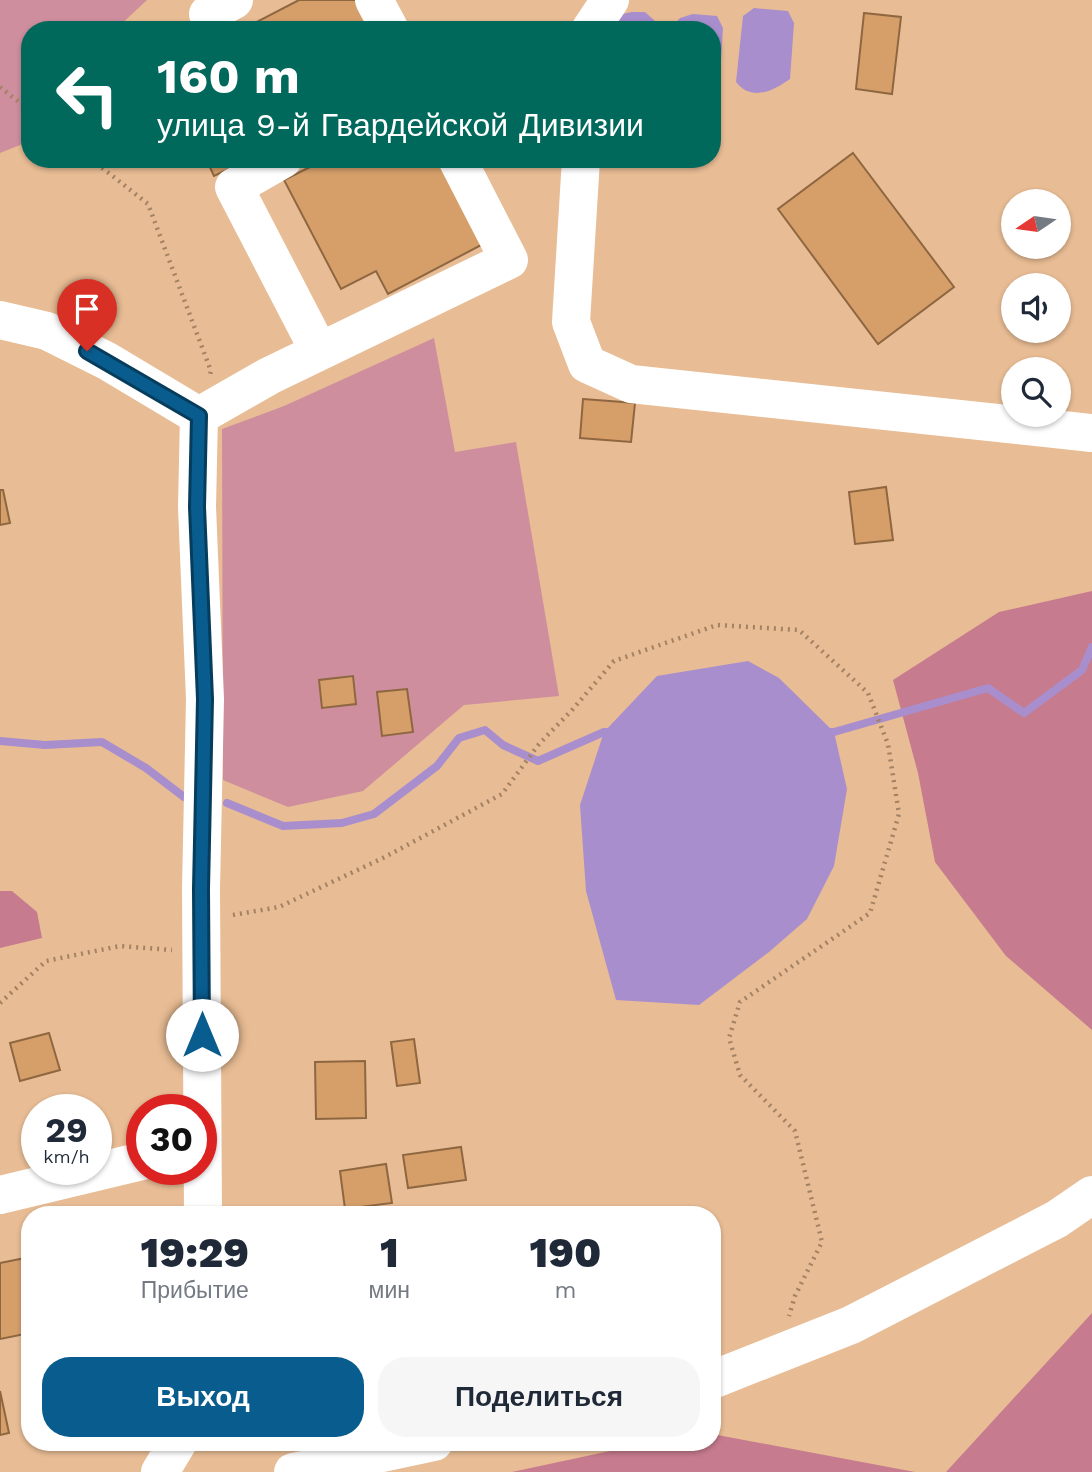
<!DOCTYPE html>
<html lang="ru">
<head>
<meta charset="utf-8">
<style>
	body { margin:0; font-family:"Work Sans",sans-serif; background:#f6f6f7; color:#1f2937; height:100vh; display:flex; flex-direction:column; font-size:26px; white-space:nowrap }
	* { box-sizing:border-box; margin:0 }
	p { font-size:23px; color:#747a83 }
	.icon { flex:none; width:38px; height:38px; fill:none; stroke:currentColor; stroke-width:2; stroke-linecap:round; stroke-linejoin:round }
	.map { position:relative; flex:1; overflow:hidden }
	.details { position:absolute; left:21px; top:1206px; width:700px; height:245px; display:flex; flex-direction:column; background:#fff; border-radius:28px; box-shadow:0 2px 5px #0004 }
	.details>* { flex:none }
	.banner { position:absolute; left:21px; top:21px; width:700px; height:147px; border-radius:28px; box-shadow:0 2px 5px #0004; background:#00695c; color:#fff; overflow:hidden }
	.needle { width:46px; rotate:257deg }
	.controls { position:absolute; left:1001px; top:189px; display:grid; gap:14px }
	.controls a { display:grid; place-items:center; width:70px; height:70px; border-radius:50%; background:#fff; box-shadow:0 2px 5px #0004; font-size:35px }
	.speed { position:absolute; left:21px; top:1094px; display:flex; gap:14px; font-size:35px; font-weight:700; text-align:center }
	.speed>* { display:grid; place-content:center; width:91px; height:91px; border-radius:50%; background:#fff; box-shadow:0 2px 5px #0004; line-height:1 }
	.speed small { font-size:18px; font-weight:400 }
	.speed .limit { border:10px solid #d22; background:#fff; color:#111 }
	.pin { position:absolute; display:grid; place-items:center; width:60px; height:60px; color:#fff; margin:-72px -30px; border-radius:50% 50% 50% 0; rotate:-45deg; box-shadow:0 0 7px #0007 }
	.pin .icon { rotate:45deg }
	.me { position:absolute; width:77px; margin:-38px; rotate:0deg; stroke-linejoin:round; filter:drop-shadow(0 0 5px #0008) }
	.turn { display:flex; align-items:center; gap:24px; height:147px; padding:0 21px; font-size:32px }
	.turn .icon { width:91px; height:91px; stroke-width:2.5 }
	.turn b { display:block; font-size:49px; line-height:60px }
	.eta { display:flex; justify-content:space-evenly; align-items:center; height:119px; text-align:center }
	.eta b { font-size:42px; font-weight:800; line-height:49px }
	.button { display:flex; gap:14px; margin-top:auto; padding:14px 21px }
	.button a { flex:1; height:80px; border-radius:28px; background:#095c8e; color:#fff; font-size:28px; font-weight:800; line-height:80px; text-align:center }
	.button a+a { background:#f6f6f7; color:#1f2937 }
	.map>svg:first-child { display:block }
</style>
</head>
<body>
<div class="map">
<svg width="1092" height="1472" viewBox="0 0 1092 1472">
	<rect width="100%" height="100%" fill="#e8bc94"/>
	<!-- green -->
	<g fill="#ce8e9d">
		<path d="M0,0H147L115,30H30V141L0,153Z"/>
		<path d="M434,338L455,452L516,442L559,696L464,705L363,791L288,807L223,780L222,429L284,406Z"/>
	</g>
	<!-- forest -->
	<g fill="#c67b8e">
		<path d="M1092,591V1030L1006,956L935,862L918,773L893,680L999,612Z"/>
		<path d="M0,891H12L37,912L42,938L0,948Z"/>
		<path d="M1092,1313V1472H946Z"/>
		<path d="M712,1434L915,1472H512L652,1442H712Z"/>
	</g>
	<!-- water -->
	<g fill="#a98ecd">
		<path d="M754,8L788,11L794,23L790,79C772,92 751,101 736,82L743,16Z"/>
		<path d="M632,12H645L656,22V30H607L618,15Z"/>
		<path d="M693,14L717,16L723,28L719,92L712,99V30H669L680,18Z"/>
		<path d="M748,661L779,678L834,732L847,789L834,866L807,919L769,952L699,1005L616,1000L586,891L580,805L604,732L657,676Z"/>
	</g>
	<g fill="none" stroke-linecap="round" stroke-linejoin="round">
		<!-- stream -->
		<g stroke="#a98ecd" stroke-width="8">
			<path d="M825,732H834L988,688L1024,713L1082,670L1092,647"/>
			<path d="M0,741L45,745L102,742L146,768L184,797"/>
			<path d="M227,803L283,826L342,823L374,814L437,766L459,738L485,730L503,745L538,761L604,732H613"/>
		</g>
	</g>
	<!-- building -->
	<g fill="#d69f6a" stroke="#8e6741" stroke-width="2">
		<path d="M299,0H359L374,30H251L249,26Z"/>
		<path d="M864,13L901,17L892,94L856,89Z"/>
		<path d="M853,153L954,287L878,344L778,209Z"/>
		<path d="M206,159H250L214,176Z"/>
		<path d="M318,159H442L485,243L388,294L376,271L341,289L284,180L320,162Z"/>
		<path d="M583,399L635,403L631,442L580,438Z"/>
		<path d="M886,487L893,540L855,544L849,492Z"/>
		<path d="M0,490H3L10,523L0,525Z"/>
		<path d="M353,676L356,704L322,708L319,680Z"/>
		<path d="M407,689L413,732L382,736L377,692Z"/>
		<path d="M49,1033L60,1070L20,1081L10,1043Z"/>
		<path d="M414,1039L420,1083L397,1086L391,1042Z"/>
		<path d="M365,1061L366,1118L316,1119L315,1062Z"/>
		<path d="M461,1147L466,1180L408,1188L403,1155Z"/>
		<path d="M386,1164L392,1203L345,1209L340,1171Z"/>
		<path d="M25,1258L30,1284V1333L0,1339V1263Z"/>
		<path d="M0,1391L9,1433L0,1435Z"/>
	</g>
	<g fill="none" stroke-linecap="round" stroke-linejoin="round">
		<!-- path -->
		<g stroke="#a38264" stroke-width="4.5" stroke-dasharray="2 5" stroke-linecap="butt">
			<path d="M0,87L30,111"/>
			<path d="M91,159L148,204L211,371L210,375"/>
			<path d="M233,915L279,907L385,857L502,794L539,744L573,709L614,661L717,625L799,630L868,693L888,744L899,814L870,913L740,1002L729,1038L740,1075L795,1131L822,1242L795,1296L789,1316"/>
			<path d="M0,1003L46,961L120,946L172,950"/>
		</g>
		<!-- minor -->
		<g stroke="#fff" stroke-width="38">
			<path d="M374,0L390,30"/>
			<path d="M216,30L208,14L234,0"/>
			<path d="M590,30L610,0"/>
			<path d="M283,159L234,187L319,351"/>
			<path d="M581,159L571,322L587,364L631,384L1092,433"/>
			<path d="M0,320L47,331L107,361L199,416"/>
			<path d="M199,416L197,507L205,699L201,889L203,1214"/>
			<path d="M199,416L269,376L509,260L457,159"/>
			<path d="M0,1195L142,1161"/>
			<path d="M712,1380L851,1325L1057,1219L1092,1195"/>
			<path d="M160,1472L178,1442"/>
			<path d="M293,1472L434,1442"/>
		</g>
	</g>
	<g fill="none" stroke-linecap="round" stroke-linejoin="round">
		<!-- route casing -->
		<g stroke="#063c5c" stroke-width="18">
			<path id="route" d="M87,351L199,416L197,507L205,699L201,889L202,1035"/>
		</g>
		<!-- route -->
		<use href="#route" stroke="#095c8e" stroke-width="12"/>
	</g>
</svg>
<div class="controls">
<a><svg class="needle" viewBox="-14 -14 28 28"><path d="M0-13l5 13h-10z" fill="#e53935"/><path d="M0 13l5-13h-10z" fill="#747a83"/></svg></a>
<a><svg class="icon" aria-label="sound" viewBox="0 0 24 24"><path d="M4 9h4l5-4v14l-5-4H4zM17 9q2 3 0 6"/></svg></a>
<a><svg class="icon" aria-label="search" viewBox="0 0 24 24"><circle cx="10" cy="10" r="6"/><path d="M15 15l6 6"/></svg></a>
</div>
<div class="speed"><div>29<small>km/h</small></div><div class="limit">30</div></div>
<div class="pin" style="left:87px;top:351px;background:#d93025"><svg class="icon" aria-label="arrive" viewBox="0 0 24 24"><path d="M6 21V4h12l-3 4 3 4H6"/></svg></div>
<svg class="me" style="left:202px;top:1035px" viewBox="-20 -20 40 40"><circle r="19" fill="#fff"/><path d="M0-13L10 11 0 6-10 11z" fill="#095c8e"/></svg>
<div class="banner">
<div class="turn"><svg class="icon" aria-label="left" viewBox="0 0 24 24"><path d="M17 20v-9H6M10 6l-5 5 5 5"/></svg><div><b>160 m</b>улица 9-й Гвардейской Дивизии</div></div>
</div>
<section class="details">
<div class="eta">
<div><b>19:29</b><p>Прибытие</p></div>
<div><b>1</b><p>мин</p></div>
<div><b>190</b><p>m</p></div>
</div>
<div class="button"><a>Выход</a><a>Поделиться</a></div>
</section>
</div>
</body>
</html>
